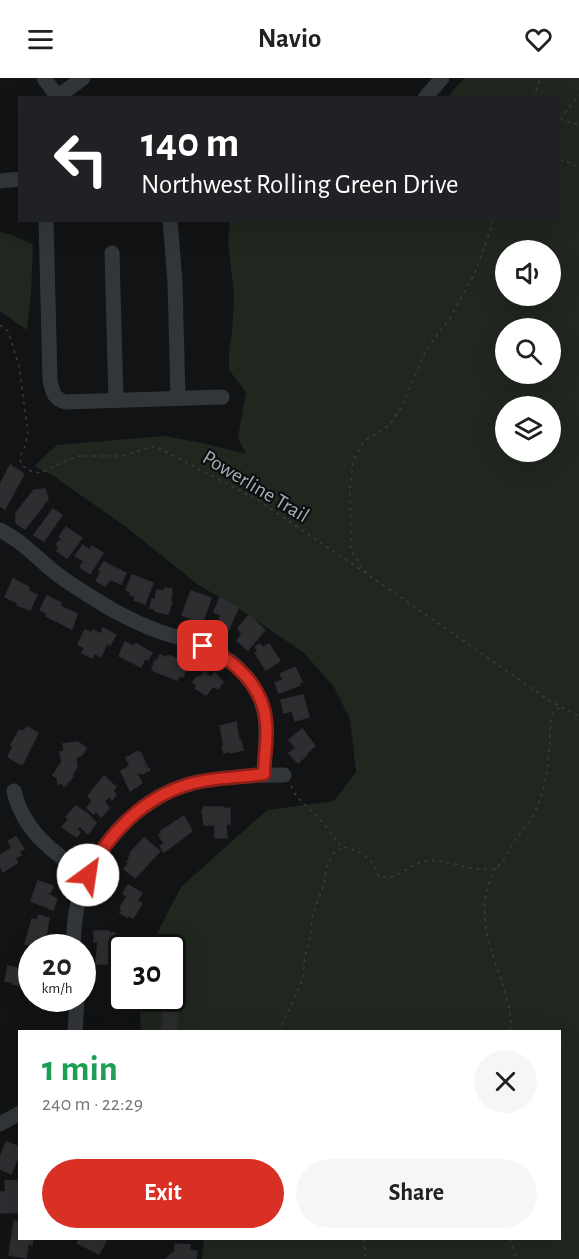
<!DOCTYPE html>
<html lang="en">
<head>
<meta charset="utf-8">
<style>
	body { margin:0; font-family:"Alegreya Sans",sans-serif; background:#f6f6f6; color:#202124; height:100vh; display:flex; flex-direction:column; font-size:22px; white-space:nowrap }
	* { box-sizing:border-box; margin:0 }
	p { font-size:20px; color:#757577 }
	.icon { flex:none; width:33px; height:33px; fill:none; stroke:currentColor; stroke-width:2; stroke-linecap:round; stroke-linejoin:round }
	.map { position:relative; flex:1; overflow:hidden }
	.drawer { position:absolute; left:18px; top:952px; width:543px; height:210px; display:flex; flex-direction:column; background:#fff; border-radius:0px; box-shadow:0 6px 24px #0002 }
	.drawer>* { flex:none }
	.guide { position:absolute; left:18px; top:18px; width:543px; height:126px; border-radius:0px; box-shadow:0 6px 24px #0002; background:#202124; color:#fff; overflow:hidden }
	.buttons { position:absolute; left:495px; top:162px; display:grid; gap:12px }
	.buttons a { display:grid; place-items:center; width:66px; height:66px; border-radius:50%; background:#fff; box-shadow:0 6px 24px #0002; font-size:30px }
	.speed { position:absolute; left:18px; top:856px; display:flex; gap:12px; font-size:30px; font-weight:700; text-align:center }
	.speed>* { display:grid; place-content:center; width:78px; height:78px; border-radius:50%; background:#fff; box-shadow:0 6px 24px #0002; line-height:1 }
	.speed small { font-size:15px; font-weight:400 }
	.speed .limit { border:3px solid #111; border-radius:9px; background:#fff; color:#111 }
	.pin { position:absolute; display:grid; place-items:center; width:51px; height:51px; color:#fff; margin:-26px; border-radius:12px; box-shadow:0 3px 9px #0006 }
	.me { position:absolute; width:66px; margin:-33px; rotate:31deg; stroke-linejoin:round; filter:drop-shadow(0 0 4px #0008) }
	.turn { display:flex; align-items:center; gap:21px; height:126px; padding:0 24px; font-size:27px }
	.turn .icon { width:78px; height:78px; stroke-width:2.5 }
	.turn b { display:block; font-size:42px; line-height:51px }
	.round { display:grid; place-items:center; flex:none; width:63px; height:63px; border-radius:32px; background:#f6f6f6 }
	.head { display:flex; align-items:center; justify-content:space-between; height:102px; padding:0 24px }
	h1 { font-size:36px; font-weight:700; line-height:45px; color:#1e9e55 }
	.action { display:flex; gap:12px; margin-top:auto; padding:12px 24px }
	.action a { flex:1; height:69px; border-radius:36px; background:#d93025; color:#fff; font-size:24px; font-weight:700; line-height:69px; text-align:center }
	.action a+a { background:#f6f6f6; color:#202124 }
	header { display:flex; justify-content:space-between; align-items:center; height:78px; padding:0 24px; background:#fff; font-size:27px; font-weight:700 }
	.map>svg:first-child { display:block }
</style>
</head>
<body>
<header><svg class="icon" aria-label="menu" viewBox="0 0 24 24"><path d="M4 6h16M4 12h16M4 18h16"/></svg>Navio<svg class="icon" aria-label="heart" viewBox="0 0 24 24"><path d="M12 20l-8-8c-3-5 5-10 8-4 3-6 11-1 8 4z"/></svg></header>
<div class="map">
<svg width="579" height="1181" viewBox="0 0 579 1181">
	<rect width="100%" height="100%" fill="#121314"/>
	<!-- green -->
	<g fill="#20271f" fill-rule="evenodd">
		<path d="M464,0H579V1181H202L204,1161H560V954H141L139,921H172V870H151L153,863L181,809L267,732L334,723L356,694L350,641L334,609L304,575L244,534L197,506L126,449L55,399L34,388L57,367L164,358L203,365L246,376L238,360L246,314L229,292V273L232,254L234,217L228,164L230,143L493,142L500,145L501,142H560V20L448,19ZM506,172H550V218H506ZM506,250H550V296H506ZM506,328H550V374H506Z"/>
		<path d="M0,154L12,157L33,166L31,216L27,252L0,233Z"/>
	</g>
	<!-- building -->
	<g fill="#2d2e30" stroke="#2c2d30" stroke-width="1.5">
		<path d="M10,387L24,396L5,431L0,428V407Z"/>
		<path d="M45,411L48,421L25,451L16,445V435L34,412Z"/>
		<path d="M53,431L62,437L44,463L34,457Z"/>
		<path d="M66,449L82,460L67,480L57,473L59,469L56,467L59,463L62,465L63,464L61,462L62,461L59,459Z"/>
		<path d="M83,467L90,472L92,468L103,475L90,496L80,489L84,483L75,478Z"/>
		<path d="M104,484L126,495L121,506L110,501L105,508L96,503L101,493L99,492Z"/>
		<path d="M132,497L153,505L145,526L134,522L135,518L130,517L131,514L126,512Z"/>
		<path d="M13,501L27,508L29,510V513L37,517L30,532L17,527L18,525L5,519Z"/>
		<path d="M165,510L172,511L171,516H172L170,523L172,524L168,536L155,533V531L150,530L152,521L155,522L157,512L163,513Z"/>
		<path d="M191,513L211,520L202,546L190,542V540L182,537Z"/>
		<path d="M47,518L61,525L60,528L77,536L72,551L46,538L47,535L40,532Z"/>
		<path d="M220,519L238,530L226,558L214,553L221,537L214,534Z"/>
		<path d="M249,537L265,552L248,572L237,563L242,556L238,550Z"/>
		<path d="M103,550L116,557L110,567L107,565L101,579L94,575L92,580L82,575L85,570L78,566L85,552L92,555L93,552L101,556Z"/>
		<path d="M125,564L134,569L135,566H137L152,575L148,582L145,580L141,589L119,578Z"/>
		<path d="M260,566L262,570L269,566L280,583L266,592L255,575L258,573L255,569Z"/>
		<path d="M160,577L166,580L167,578H171L179,582L178,584L187,588L183,599L179,598L177,602L152,592L155,582L157,583Z"/>
		<path d="M295,589L302,604L299,605L300,607L279,615L275,605L283,602L280,596Z"/>
		<path d="M204,594L209,598L210,600L215,595L223,604L218,611L213,608L206,617L195,610L197,608L193,604L198,598L200,600Z"/>
		<path d="M303,617L309,639L295,643L293,635L291,633L284,635L281,622Z"/>
		<path d="M236,644L239,662H237V663H241L243,672L230,675V673L224,675L222,669L224,668L220,648Z"/>
		<path d="M28,649L38,655L22,687L8,679L13,668L11,667L19,652L23,653Z"/>
		<path d="M302,651L315,668L306,676L307,677L298,685L289,675L296,670L289,662Z"/>
		<path d="M78,664L86,670L82,677L78,678L76,681L77,689L72,697L73,698L69,704H67V707L64,708L63,705L58,706L57,700L53,697L62,684L60,674L64,673L63,666Z"/>
		<path d="M138,673L139,675H141L145,684L142,685L144,687L146,686L147,689H145L147,692L149,690L150,692L142,696L141,694L137,696L142,705L130,713L121,693L130,688L126,680Z"/>
		<path d="M104,698L116,709L113,713L116,717L112,722L110,719L104,723L109,730L101,739L96,733L93,736L87,730L92,723V722L88,718Z"/>
		<path d="M76,728L88,736L96,745L88,756L80,748L77,751L80,754L77,759L62,749L69,741L66,739Z"/>
		<path d="M204,729H223L224,731L230,730V746H226L227,760H215V747H204L202,733Z"/>
		<path d="M184,738L192,753L164,774L160,768L164,766L159,757L161,755V753Z"/>
		<path d="M16,759L24,771L19,773L21,777L15,780L17,785L3,794L0,788V777L12,770L8,763Z"/>
		<path d="M144,760L160,773L135,800L124,791L129,785L127,784L130,780L129,779L131,776L130,775Z"/>
		<path d="M38,803L53,808L50,815L47,814V816L57,821L53,832L31,823Z"/>
		<path d="M128,807L142,815L137,823L142,825L133,840L127,837V839L120,835L122,832L120,830L127,818L123,816Z"/>
		<path d="M39,837L49,840L46,858H48L45,870L25,866L32,841L37,842Z"/>
		<path d="M94,853H109V855H115L116,881L110,882L109,886H96L98,864H94Z"/>
		<path d="M8,888L31,894L28,909L13,906L14,905L5,903Z"/>
		<path d="M163,932H178L177,954H162Z"/>
		<path d="M6,1064L20,1069V1075L11,1096L0,1091V1080Z"/>
		<path d="M20,1102V1134L0,1135V1114H6L5,1103Z"/>
		<path d="M14,1143L20,1144V1161H33L32,1167L28,1166L26,1180L9,1177Z"/>
		<path d="M79,1161H107L99,1176L77,1165Z"/>
		<path d="M175,1166L190,1167V1173H197L196,1181H166L175,1173Z"/>
	</g>
	<g fill="none" stroke-linecap="round" stroke-linejoin="round">
		<!-- path -->
		<g stroke="#393d40" stroke-width="1.5" stroke-dasharray="3 4.5" stroke-linecap="butt">
			<path d="M534,20L540,0"/>
			<path d="M560,41L579,17"/>
			<path d="M560,41L579,47"/>
			<path d="M560,83L564,82L579,89"/>
			<path d="M0,247L8,253L19,288L28,355L25,368L20,379L21,387L31,393L40,395L54,388L79,378H122L155,368L256,421L370,498L550,623L579,638"/>
			<path d="M367,495L362,490L351,472L350,410L353,384L361,368L366,362L381,353L390,346L401,330L426,272L450,240L475,195L494,142"/>
			<path d="M291,708L296,718L320,741L341,769C353,770 364,775 372,785C375,789 377,794 379,799C401,802 407,786 426,783C447,780 470,794 490,791C503,790 507,774 513,765C518,757 525,750 530,743C549,712 549,675 551,640L554,633L561,629"/>
			<path d="M496,790C493,798 487,807 486,816C480,844 493,878 502,904C507,920 513,937 510,954"/>
			<path d="M279,954L303,900L305,878L310,860L313,836L324,806L327,787L333,776L340,770"/>
			<path d="M364,1161L366,1181"/>
			<path d="M510,1161L517,1181"/>
		</g>
		<!-- minor -->
		<g stroke="#333639" stroke-width="15">
			<path d="M44,0L57,18"/>
			<path d="M56,20L83,0"/>
			<path d="M425,20L442,0"/>
			<path d="M0,103L20,101"/>
			<path d="M46,142L50,302C53,314 53,320 65,324L222,319"/>
			<path d="M170,142L175,204L178,320"/>
			<path d="M112,175L116,322"/>
			<path d="M0,452C22,463 38,481 57,496C74,509 93,520 111,531C127,540 144,548 161,554C179,560 199,565 216,574C238,585 258,608 264,633C269,653 264,675 264,696"/>
			<path d="M14,713C23,753 55,777 88,797"/>
			<path d="M73,870C74,850 75,830 82,811C99,763 140,721 189,706C208,701 228,700 248,698C260,697 271,697 284,697"/>
			<path d="M75,954L77,921"/>
			<path d="M0,1046L20,1035"/>
		</g>
	</g>
	<g fill="none" stroke-linecap="round" stroke-linejoin="round">
		<!-- route casing -->
		<g stroke="#8d1f18" stroke-width="15">
			<path id="route" d="M88,797C108,755 144,719 190,706C214,699 239,700 264,696C264,679 268,661 266,644C263,608 235,582 203,568"/>
		</g>
		<!-- route -->
		<use href="#route" stroke="#d93025" stroke-width="10"/>
	</g>
	<g text-anchor="middle" stroke-width="4.5" stroke-linejoin="round" paint-order="stroke">
		<!-- street labels -->
		<g font-size="21" fill="#a4aeb4" stroke="#0d0e0f">
			<text transform="translate(256 408) rotate(31)" y="7">Powerline Trail</text>
		</g>
	</g>
</svg>
<div class="buttons">
<a><svg class="icon" aria-label="sound" viewBox="0 0 24 24"><path d="M4 9h4l5-4v14l-5-4H4zM17 9q2 3 0 6"/></svg></a>
<a><svg class="icon" aria-label="search" viewBox="0 0 24 24"><circle cx="10" cy="10" r="6"/><path d="M15 15l6 6"/></svg></a>
<a><svg class="icon" aria-label="layers" viewBox="0 0 24 24"><path d="M12 4l9 5-9 5-9-5zM3 14l9 5 9-5"/></svg></a>
</div>
<div class="speed"><div>20<small>km/h</small></div><div class="limit">30</div></div>
<div class="pin" style="left:203px;top:568px;background:#d93025"><svg class="icon" aria-label="arrive" viewBox="0 0 24 24"><path d="M6 21V4h12l-3 4 3 4H6"/></svg></div>
<svg class="me" style="left:88px;top:797px" viewBox="-20 -20 40 40"><circle r="19" fill="#fff"/><path d="M0-13L10 11 0 6-10 11z" fill="#d93025"/></svg>
<div class="guide">
<div class="turn"><svg class="icon" aria-label="left" viewBox="0 0 24 24"><path d="M17 20v-9H6M10 6l-5 5 5 5"/></svg><div><b>140 m</b>Northwest Rolling Green Drive</div></div>
</div>
<section class="drawer">
<div class="head"><div><h1>1 min</h1><p>240 m · 22:29</p></div><a class="round"><svg class="icon" aria-label="close" viewBox="0 0 24 24"><path d="M6 6l12 12M18 6L6 18"/></svg></a></div>
<div class="action"><a>Exit</a><a>Share</a></div>
</section>
</div>
</body>
</html>
